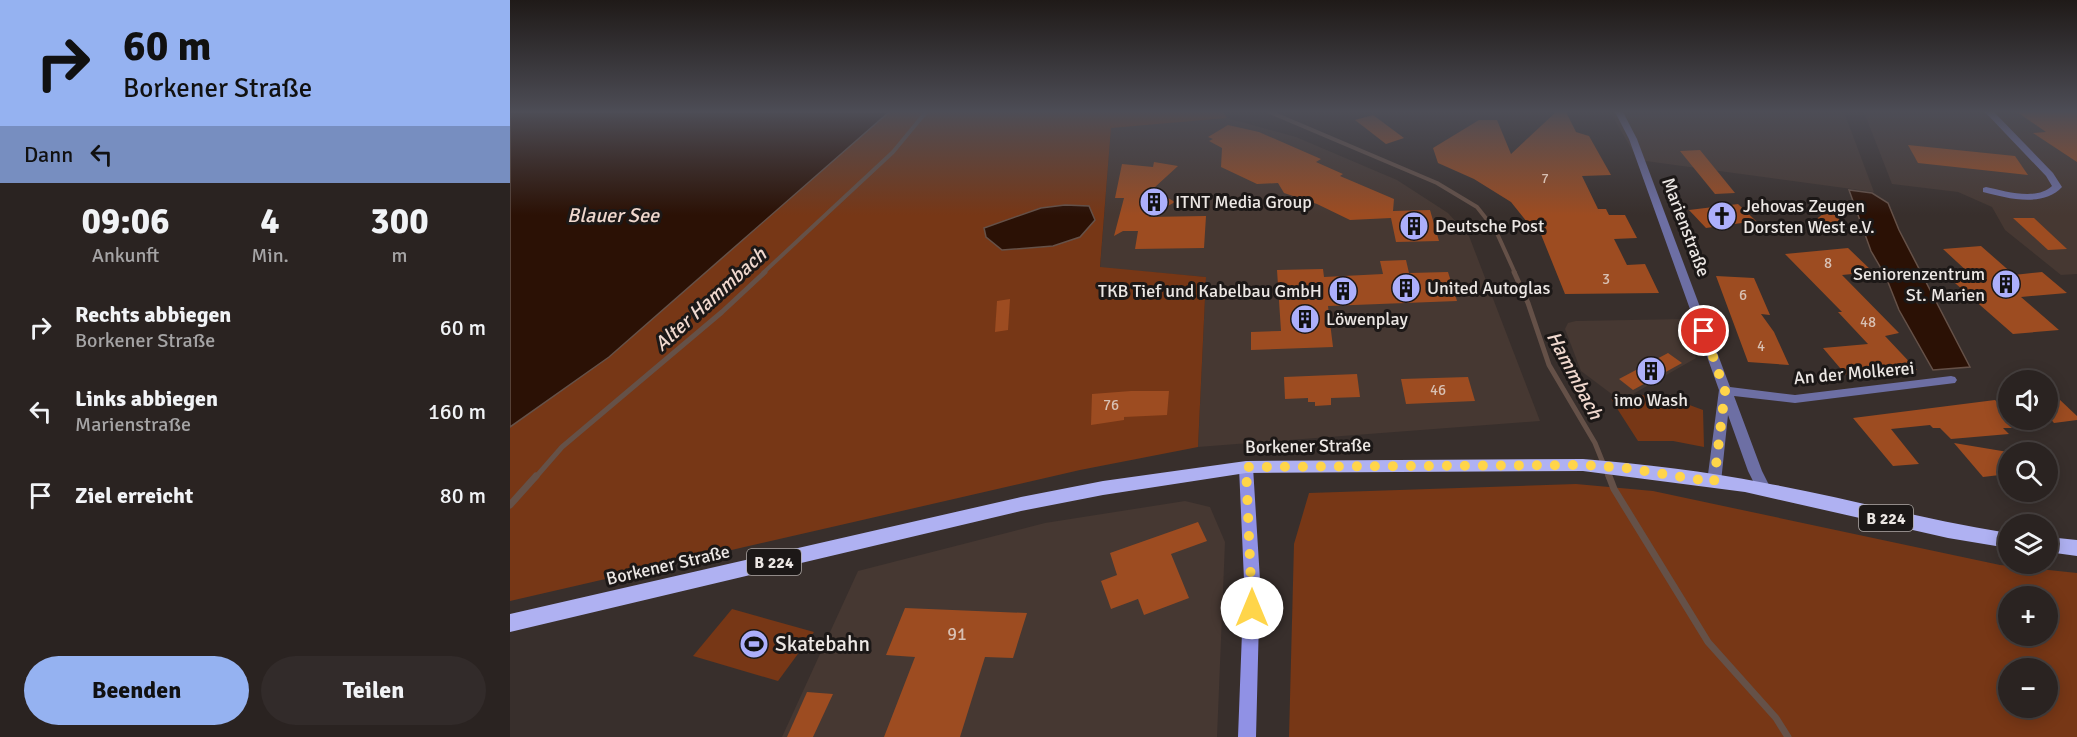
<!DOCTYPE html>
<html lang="de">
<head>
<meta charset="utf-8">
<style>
	body { margin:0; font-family:Signika,sans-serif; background:#322b2a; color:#f1f3f6; height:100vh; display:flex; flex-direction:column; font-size:22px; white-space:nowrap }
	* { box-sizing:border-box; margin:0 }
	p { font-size:20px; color:#a5a4a5 }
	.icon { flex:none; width:33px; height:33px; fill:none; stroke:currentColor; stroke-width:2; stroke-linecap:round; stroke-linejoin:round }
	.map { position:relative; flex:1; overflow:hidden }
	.side { display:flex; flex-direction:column; background:#2a2321; width:510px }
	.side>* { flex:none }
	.guide { background:#95b2f1; color:#111; overflow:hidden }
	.fabs { position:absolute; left:1488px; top:370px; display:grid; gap:12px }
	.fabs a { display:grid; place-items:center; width:60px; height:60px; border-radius:50%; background:#2a2321; box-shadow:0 3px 15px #0003,0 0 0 2px #46403f; font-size:30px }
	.pin { position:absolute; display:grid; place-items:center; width:51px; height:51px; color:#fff; margin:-26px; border:3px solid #fff; border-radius:50%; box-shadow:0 2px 6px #0007 }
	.me { position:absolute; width:66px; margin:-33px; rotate:0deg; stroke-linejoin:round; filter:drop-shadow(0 0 4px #0008) }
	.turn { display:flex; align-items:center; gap:21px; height:126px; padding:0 24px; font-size:27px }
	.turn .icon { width:78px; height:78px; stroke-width:2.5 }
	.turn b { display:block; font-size:42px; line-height:51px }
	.then { display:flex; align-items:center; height:57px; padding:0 24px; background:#0003; gap:12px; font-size:22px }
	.eta { display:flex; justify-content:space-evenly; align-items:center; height:102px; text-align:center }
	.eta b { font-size:36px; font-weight:700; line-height:42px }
	.action { display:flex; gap:12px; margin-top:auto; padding:12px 24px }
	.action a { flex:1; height:69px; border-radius:36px; background:#95b2f1; color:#111; font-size:24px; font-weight:700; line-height:69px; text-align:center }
	.action a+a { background:#322b2a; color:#f1f3f6 }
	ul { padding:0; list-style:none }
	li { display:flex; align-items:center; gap:18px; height:84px; padding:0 24px }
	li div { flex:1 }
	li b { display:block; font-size:22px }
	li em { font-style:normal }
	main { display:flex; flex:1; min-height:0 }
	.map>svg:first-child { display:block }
</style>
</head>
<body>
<main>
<section class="side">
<div class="guide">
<div class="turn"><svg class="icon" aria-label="right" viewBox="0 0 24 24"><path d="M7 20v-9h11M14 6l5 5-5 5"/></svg><div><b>60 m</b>Borkener Straße</div></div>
<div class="then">Dann<svg class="icon" aria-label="left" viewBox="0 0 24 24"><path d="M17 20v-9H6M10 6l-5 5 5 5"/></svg></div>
</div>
<div class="eta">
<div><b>09:06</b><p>Ankunft</p></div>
<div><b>4</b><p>Min.</p></div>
<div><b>300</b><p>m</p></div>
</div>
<ul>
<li><svg class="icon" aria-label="right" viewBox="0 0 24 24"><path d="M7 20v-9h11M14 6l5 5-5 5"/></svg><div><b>Rechts abbiegen</b><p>Borkener Straße</p></div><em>60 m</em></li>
<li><svg class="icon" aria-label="left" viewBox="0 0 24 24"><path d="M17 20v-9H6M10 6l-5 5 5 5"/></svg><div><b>Links abbiegen</b><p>Marienstraße</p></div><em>160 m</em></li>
<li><svg class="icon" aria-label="arrive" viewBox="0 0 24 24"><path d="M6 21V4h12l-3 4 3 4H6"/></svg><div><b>Ziel erreicht</b></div><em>80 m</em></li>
</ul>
<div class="action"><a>Beenden</a><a>Teilen</a></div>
</section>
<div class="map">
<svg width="1567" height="737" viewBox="0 0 1567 737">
	<rect width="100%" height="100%" fill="#382f2c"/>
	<!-- built -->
	<g fill="#463832">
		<path d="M1100,112H1334L1364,192L1128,160Z"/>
		<path d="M1354,112H1567V274L1551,275L1495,230L1482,207L1448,192L1382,184Z"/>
		<path d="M717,118L786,137L887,180L938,213L959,236L1030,421L688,447L696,277L590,268L601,127Z"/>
		<path d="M1174,319L1186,358L1123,394L1103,395L1071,371L1055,329L1058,323L1066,321Z"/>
		<path d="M675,501L700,507L715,542L707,737H272L348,571L535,523Z"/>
	</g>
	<!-- green -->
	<g fill="#773716" fill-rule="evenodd">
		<path d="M379,112H713L717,118L601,128L590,267L696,277L688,447L570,470L0,601V427L99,357Z"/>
		<path d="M1131,395L1166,400L1193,410L1194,447L1163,441H1128L1101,399Z"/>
		<path d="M1066,484L1143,491L1490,565L1567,573V737H779L784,544L799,493ZM1498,597H1538V636H1498ZM1498,669H1538V708H1498Z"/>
		<path d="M222,609L304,632L268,681L183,656Z"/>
	</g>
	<!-- water -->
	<g fill="#2b1105" stroke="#655148" stroke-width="1.5">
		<path d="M0,112H379L99,357L0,427Z"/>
		<path d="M1339,190L1362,193L1378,203L1389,230L1460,367L1423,370L1389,310L1376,277L1361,251Z"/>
		<path d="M555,205L579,206L585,220L570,237L543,246L492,250L476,237L474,228L531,208Z"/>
	</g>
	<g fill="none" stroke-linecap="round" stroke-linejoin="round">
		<!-- stream-far2 -->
		<g stroke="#655148" stroke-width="4">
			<path d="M760,112L927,183L967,207L986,231L1005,273"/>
			<path d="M253,273L383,152L416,112"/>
		</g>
		<!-- stream-far1 -->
		<g stroke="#655148" stroke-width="5">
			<path d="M1004,272L1018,303L1039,365L1085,443L1099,478"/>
			<path d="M25,478L52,447L212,312L255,272"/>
		</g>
		<!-- stream -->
		<g stroke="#655148" stroke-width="7">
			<path d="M1099,476L1104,489L1198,642L1266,718L1278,737"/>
			<path d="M0,505L26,476"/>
		</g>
	</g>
	<!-- building -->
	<g fill="#9d4c21">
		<path d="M1046,112H1056L1066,132L1079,136L1101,175L1072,176L1088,209H1096L1099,215H1115L1127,238L1104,239L1117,265L1135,264L1149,293L1055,294L1030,232H1025L1001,202L964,179L928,163L923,148L969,120H987L1001,154Z"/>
		<path d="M1507,112H1567V162L1523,133L1536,132Z"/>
		<path d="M863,115L894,138L876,144L845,120Z"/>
		<path d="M718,125L749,132L811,159L806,162L833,174L830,176L884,199L883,211L920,210L929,241L886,242L881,218L840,220L807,204L774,193L768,183L747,184L711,167L712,148L699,141L703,139L698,137Z"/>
		<path d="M1398,145L1505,156L1518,175L1408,163Z"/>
		<path d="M1190,150L1225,193L1205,194L1170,151Z"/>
		<path d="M644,162L668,166L645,187H639L665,202L638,217L696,216L694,248L625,249L628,231H613L604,236L614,198H605L612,164L643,167Z"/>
		<path d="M1228,204L1246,221L1196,228L1179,210Z"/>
		<path d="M1317,211L1334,219L1317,232L1300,224Z"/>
		<path d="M1503,218H1524L1557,249L1538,250Z"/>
		<path d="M1471,246L1504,275L1532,272L1557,293L1511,297L1549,330L1503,334L1437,276L1460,274L1433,249Z"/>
		<path d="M1338,248L1363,272L1332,275L1389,333L1375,336L1407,370L1345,377L1342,374L1336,375L1313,348L1358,344L1328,312H1332L1275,254Z"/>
		<path d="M896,260L899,273L938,272L947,301L818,306L823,347L741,350V332L771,331L767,270L813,269L814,277L873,274L870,261Z"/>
		<path d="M1206,276L1244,278L1260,315L1251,314L1264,332L1279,365L1238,362Z"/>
		<path d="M500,299L498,330L485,332L487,301Z"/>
		<path d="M1158,353L1172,363L1123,390L1109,379Z"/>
		<path d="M847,374L850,397L821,398V405L805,406V402H798V398L775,399L774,377Z"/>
		<path d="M958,377L965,401L896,404L891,379Z"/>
		<path d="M621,391H659L657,415L614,417V420L581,425L582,394Z"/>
		<path d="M1549,399L1567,416V420L1544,423L1538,416V400Z"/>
		<path d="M1485,400L1498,413V424L1502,428H1493L1499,434L1441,439L1430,428H1423L1420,425L1381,429L1409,464L1383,466L1343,418Z"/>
		<path d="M1444,443L1498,452V474L1473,477Z"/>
		<path d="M688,522L697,541L661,554L679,598L634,615L628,599L601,609L591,581L607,575L600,553Z"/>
		<path d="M395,608L517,613L503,658L475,657L450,737H374L405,657L376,655Z"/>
		<path d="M297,692L323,694L303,737H277Z"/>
	</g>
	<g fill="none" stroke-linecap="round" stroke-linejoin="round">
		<!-- street -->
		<g fill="#6d6fa4" fill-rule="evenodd">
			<path d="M1105,112H1113L1127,139L1220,387L1285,395L1441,376L1445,377L1447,380L1445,383L1285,403L1224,396L1252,471L1261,489L1259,493L1254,494L1249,493L1238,471L1218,415L1211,482L1209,486L1204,487L1199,486L1197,482L1209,390L1119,139Z"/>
			<path d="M1475,112H1484L1543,173L1552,187C1533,208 1496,198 1473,192V188L1476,187C1495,191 1526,201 1542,186L1536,176Z"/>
		</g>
		<!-- secondary -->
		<path fill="#9091e5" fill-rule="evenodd" d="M736,462L741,463L743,467L750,580L746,737H728L734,580L729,467L731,463Z"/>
		<!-- primary -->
		<g fill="#afb1f2" fill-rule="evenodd">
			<path d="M1073,459C1134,464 1195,471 1255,483C1336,498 1416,520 1498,533V548L1438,538L1235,492L1096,474L1073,471L736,473L593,495L511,511L0,632V614L511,497L593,481L736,461Z"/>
			<path d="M1538,537L1567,540V556L1538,552Z"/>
		</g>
	</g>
	<!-- sky -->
	<linearGradient id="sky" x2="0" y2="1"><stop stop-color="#1f1a18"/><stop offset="0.52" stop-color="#4d4d56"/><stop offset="1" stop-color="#4d4d56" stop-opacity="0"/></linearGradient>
	<rect width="1567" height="215" fill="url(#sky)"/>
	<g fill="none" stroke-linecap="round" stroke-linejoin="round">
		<!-- route -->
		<path stroke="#ffd54a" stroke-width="10" stroke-dasharray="0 18" d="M742,608L736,467L1073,465L1115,468L1204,482L1215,391L1194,331"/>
	</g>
	<!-- icons -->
	<defs>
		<g id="building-disc" transform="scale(1.5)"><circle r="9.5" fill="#acaffb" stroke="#1c1817"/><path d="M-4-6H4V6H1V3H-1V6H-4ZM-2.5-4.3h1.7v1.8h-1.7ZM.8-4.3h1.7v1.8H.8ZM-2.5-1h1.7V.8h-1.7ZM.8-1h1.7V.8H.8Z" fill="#111"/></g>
		<g id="church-disc" transform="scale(1.5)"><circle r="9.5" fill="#acaffb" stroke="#1c1817"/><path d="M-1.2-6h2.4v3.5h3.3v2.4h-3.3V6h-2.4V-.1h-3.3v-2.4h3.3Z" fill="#111"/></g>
		<g id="stadium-disc" transform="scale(1.5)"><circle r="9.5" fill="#acaffb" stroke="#1c1817"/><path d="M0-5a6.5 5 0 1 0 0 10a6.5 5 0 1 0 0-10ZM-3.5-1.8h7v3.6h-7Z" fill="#111"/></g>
	</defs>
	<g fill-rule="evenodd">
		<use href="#building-disc" x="644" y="202"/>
		<use href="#church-disc" x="1212" y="216"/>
		<use href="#building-disc" x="904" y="226"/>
		<use href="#building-disc" x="1496" y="284"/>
		<use href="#building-disc" x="896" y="288"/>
		<use href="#building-disc" x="833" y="291"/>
		<use href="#building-disc" x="795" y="319"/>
		<use href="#building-disc" x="1141" y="371"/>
		<use href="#stadium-disc" x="244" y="644"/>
	</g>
	<g text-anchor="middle" stroke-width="6" stroke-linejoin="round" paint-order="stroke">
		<!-- far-number labels -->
		<g font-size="14" fill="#d8c0b3">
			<text x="1035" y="183">7</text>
		</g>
		<!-- number labels -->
		<g font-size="15" fill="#d8c0b3">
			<text x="1318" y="268">8</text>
			<text x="1096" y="284">3</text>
			<text x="1233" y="300">6</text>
			<text x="1358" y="327">48</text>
			<text x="1251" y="351">4</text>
			<text x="928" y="395">46</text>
			<text x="601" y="410">76</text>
		</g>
		<!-- shield labels -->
		<g fill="#1c1817" stroke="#aea9a6" stroke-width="1.5">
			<rect x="1349" y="505" width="54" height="26" rx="4.5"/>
			<rect x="237" y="549" width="54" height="26" rx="4.5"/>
		</g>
		<g font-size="16" font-weight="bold" fill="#ece7e4">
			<text x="1376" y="524">B 224</text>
			<text x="264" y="568">B 224</text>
		</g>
		<!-- poi labels -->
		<g font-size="18" fill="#ece7e4" stroke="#1c1817" text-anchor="start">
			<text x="665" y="208">ITNT Media Group</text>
			<text x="1233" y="212">Jehovas Zeugen<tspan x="1233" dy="21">Dorsten West e.V.</tspan></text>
			<text x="925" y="232">Deutsche Post</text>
			<text x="1475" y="280" text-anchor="end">Seniorenzentrum<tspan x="1475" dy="21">St. Marien</tspan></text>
			<text x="917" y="294">United Autoglas</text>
			<text x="812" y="297" text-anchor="end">TKB Tief und Kabelbau GmbH</text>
			<text x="816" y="325">Löwenplay</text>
			<text x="1141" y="406" text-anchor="middle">imo Wash</text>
		</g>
		<!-- street labels -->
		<g font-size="18" fill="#ece7e4" stroke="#1c1817">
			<text transform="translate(1176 227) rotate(69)" y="6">Marienstraße</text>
			<text transform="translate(1344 373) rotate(-5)" y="6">An der Molkerei</text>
			<text transform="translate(798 446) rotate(-1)" y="6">Borkener Straße</text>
			<text transform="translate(158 565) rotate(-13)" y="6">Borkener Straße</text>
		</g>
		<!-- near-number labels -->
		<g font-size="18" fill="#d8c0b3">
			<text x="447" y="640">91</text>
		</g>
		<!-- water labels -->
		<g font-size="20" font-style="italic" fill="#f0d8ce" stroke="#1c1817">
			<text x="103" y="222">Blauer See</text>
			<text transform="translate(200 299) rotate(-42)" y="7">Alter Hammbach</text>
			<text transform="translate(1065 375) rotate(62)" y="7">Hammbach</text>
		</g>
		<!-- near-poi labels -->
		<g font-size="21" fill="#ece7e4" stroke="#1c1817" text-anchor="start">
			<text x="265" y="651">Skatebahn</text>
		</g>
	</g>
</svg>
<div class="fabs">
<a><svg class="icon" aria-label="sound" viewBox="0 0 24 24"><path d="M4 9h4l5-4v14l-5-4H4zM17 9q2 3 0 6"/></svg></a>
<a><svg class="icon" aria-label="search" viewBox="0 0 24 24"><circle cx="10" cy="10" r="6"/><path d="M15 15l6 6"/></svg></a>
<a><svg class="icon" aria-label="layers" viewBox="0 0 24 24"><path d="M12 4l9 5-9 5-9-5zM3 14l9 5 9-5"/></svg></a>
<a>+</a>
<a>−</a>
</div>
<div class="pin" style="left:1194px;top:331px;background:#d93025"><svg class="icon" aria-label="arrive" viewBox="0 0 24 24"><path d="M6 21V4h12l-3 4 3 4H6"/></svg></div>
<svg class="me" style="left:742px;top:608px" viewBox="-20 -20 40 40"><circle r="19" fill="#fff"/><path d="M0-13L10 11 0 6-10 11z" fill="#ffd54a"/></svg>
</div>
</main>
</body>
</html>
